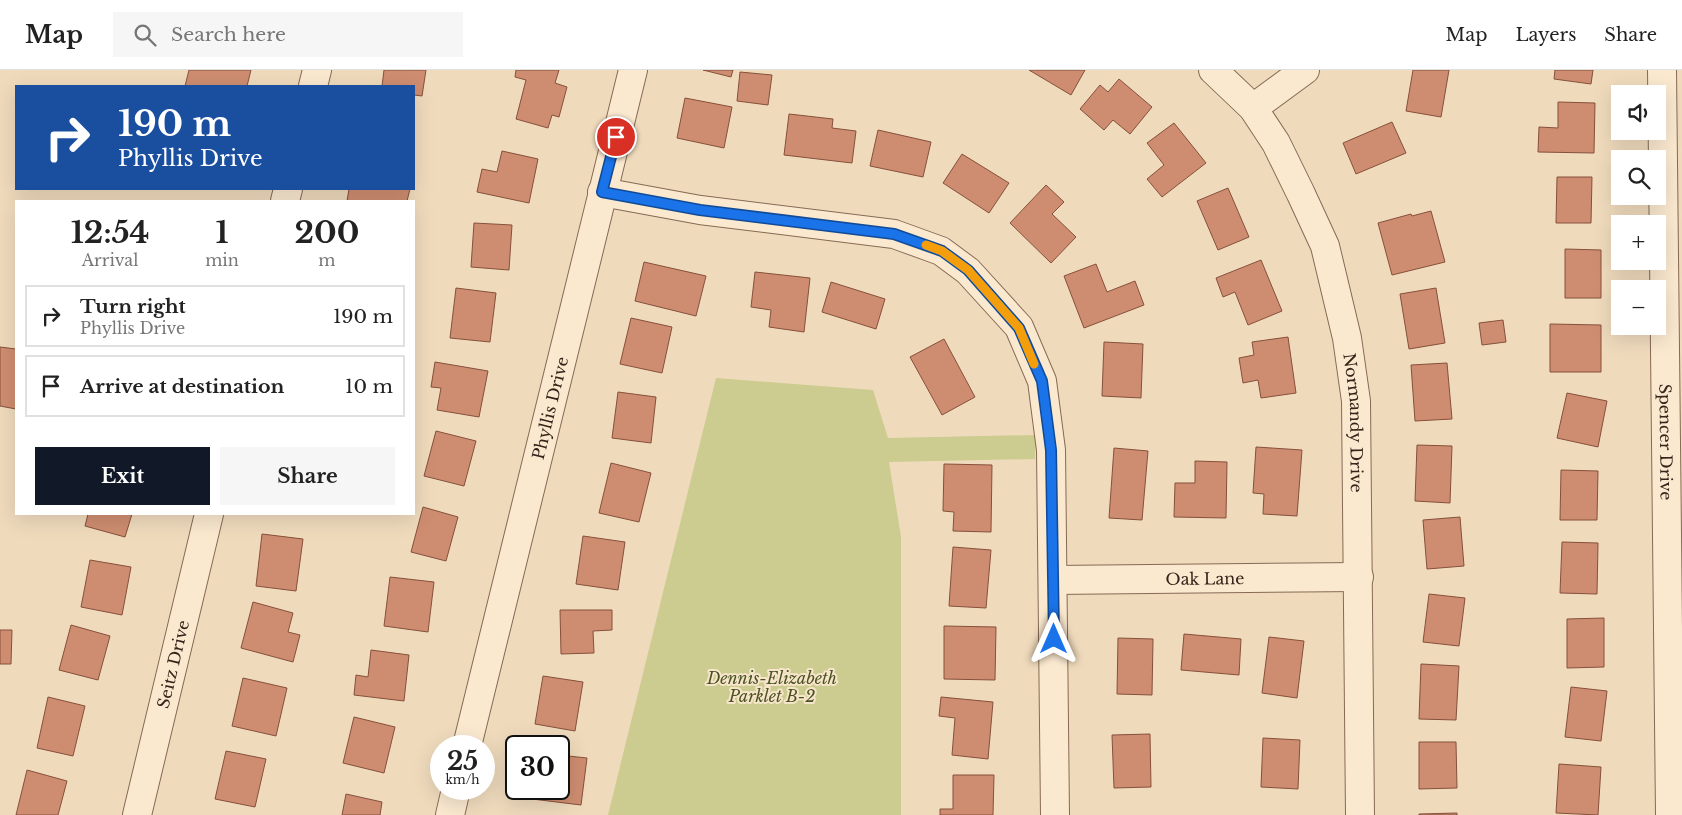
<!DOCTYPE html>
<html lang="en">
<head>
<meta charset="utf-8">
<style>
	body { margin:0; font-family:"Libre Baskerville",serif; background:#f6f6f6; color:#222; height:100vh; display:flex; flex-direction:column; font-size:19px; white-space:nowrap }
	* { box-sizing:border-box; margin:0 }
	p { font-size:16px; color:#767676 }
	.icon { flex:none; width:28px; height:28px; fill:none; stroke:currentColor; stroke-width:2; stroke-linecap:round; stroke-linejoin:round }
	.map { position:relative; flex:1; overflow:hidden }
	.side { position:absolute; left:15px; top:130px; width:400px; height:315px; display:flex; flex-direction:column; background:#fff; border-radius:0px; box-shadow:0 5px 20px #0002 }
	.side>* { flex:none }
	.banner { position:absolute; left:15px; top:15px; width:400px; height:105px; border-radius:0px; box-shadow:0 5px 20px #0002; background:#1a4fa0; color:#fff; overflow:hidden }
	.controls { position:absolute; left:1611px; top:15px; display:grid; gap:10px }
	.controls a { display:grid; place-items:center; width:55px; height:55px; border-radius:0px; background:#fff; box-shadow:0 5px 20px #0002; font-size:25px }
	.speed { position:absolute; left:430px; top:665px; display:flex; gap:10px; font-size:25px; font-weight:700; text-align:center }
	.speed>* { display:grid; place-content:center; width:65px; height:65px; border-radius:50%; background:#fff; box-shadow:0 5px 20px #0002; line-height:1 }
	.speed small { font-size:12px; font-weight:400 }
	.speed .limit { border:2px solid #111; border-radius:8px; background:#fff; color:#111 }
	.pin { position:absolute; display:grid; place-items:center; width:42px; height:42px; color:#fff; margin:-21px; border:2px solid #fff; border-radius:50%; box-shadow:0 1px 5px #0007 }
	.me { position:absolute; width:55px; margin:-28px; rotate:0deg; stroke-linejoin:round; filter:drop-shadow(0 0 4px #0008) }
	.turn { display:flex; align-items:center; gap:18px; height:105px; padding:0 20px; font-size:22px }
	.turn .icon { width:65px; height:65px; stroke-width:2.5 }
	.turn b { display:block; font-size:35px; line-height:42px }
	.eta { display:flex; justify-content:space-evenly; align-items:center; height:85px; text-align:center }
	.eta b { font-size:30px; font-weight:800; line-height:35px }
	.primary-button { display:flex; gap:10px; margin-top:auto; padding:10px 20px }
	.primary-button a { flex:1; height:58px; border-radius:0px; background:#111827; color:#fff; font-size:20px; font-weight:800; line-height:58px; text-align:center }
	.primary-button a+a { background:#f6f6f6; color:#222 }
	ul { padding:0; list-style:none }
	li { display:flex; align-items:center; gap:15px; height:62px; margin:0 10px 8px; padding:0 10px; border:2px solid #e0e0e0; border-radius:0px }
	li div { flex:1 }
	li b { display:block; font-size:19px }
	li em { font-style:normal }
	header { display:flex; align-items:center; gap:30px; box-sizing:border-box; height:70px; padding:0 25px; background:#fff; border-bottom:1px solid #e0e0e0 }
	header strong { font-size:24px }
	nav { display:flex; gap:28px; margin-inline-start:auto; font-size:18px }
	.search { width:350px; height:45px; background:#f6f6f6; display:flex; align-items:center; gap:12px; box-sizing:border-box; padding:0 18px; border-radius:0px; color:#767676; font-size:19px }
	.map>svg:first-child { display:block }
</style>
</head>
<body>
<header>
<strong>Map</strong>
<div class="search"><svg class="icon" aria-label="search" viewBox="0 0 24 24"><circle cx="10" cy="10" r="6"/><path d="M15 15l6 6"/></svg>Search here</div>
<nav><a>Map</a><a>Layers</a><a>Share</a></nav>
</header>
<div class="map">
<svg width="1682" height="745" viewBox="0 0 1682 745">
	<rect width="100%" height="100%" fill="#efdabc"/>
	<!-- green -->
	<path fill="#cccc90" d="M716,308L873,320L888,368L1036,365L1035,389L889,392L901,467V745H608Z"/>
	<!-- building -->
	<g fill="#ce8d70" stroke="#86503a">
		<path d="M189,0H251L247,16H185Z"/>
		<path d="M384,0H426L422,26L414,25V16H382Z"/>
		<path d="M516,0H559L555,13L567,17L559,47L552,45L548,58L516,49L526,10L515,7Z"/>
		<path d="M703,0H733L731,7Z"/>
		<path d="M1029,0H1085L1071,25Z"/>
		<path d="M1413,0H1449L1441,47L1406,41Z"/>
		<path d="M1555,0H1593L1591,14L1554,9Z"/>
		<path d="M740,2L772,5L768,35L737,31Z"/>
		<path d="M1119,9L1152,37L1130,64L1113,50L1104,60L1080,39L1100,15L1108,22Z"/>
		<path d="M685,28L732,37L724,78L677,68Z"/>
		<path d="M1558,32L1595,33L1594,83L1538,82L1539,57L1558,58Z"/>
		<path d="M789,44L833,49L832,58L856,61L852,93L784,85Z"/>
		<path d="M1392,52L1406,83L1356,104L1343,73Z"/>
		<path d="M1174,53L1206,93L1162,127L1147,109L1164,95L1147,73Z"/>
		<path d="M878,60L931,72L923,107L870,96Z"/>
		<path d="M502,81L538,89L529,133L477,122L482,99L497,102Z"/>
		<path d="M962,84L1009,113L989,143L943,113Z"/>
		<path d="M1557,107H1592L1591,153H1556Z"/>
		<path d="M1046,115L1064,132L1052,144L1076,167L1051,193L1010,153Z"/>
		<path d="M1228,118L1249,167L1218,180L1197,131Z"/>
		<path d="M349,119H410L407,131H347Z"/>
		<path d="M1431,141L1445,192L1392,205L1378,153L1411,144L1412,146Z"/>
		<path d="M474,153L512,155L509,200L471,197Z"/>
		<path d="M1565,179L1601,180V228H1565Z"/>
		<path d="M1261,190L1282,241L1248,255L1235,222L1223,227L1216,208Z"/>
		<path d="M644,192L706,206L696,246L635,231Z"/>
		<path d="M1096,194L1107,222L1135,211L1144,235L1084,258L1064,206Z"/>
		<path d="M755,202L810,208L804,262L769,257L771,240L751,237Z"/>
		<path d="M831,212L885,229L876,259L822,242Z"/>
		<path d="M456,218L496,223L490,272L450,268Z"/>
		<path d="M1436,218L1445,273L1409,279L1400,224Z"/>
		<path d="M631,248L672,257L662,303L620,294Z"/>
		<path d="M1503,250L1506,272L1482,275L1479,253Z"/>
		<path d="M1550,254L1601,255V302H1550Z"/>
		<path d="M1288,267L1296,323L1261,328L1258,310L1243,313L1239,288L1254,285L1252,272Z"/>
		<path d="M944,269L975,327L942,345L910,287Z"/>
		<path d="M1104,272L1143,274L1141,328L1102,326Z"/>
		<path d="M0,277L16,279V339L0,336Z"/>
		<path d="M435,292L488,301L479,347L437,340L441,318L431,317Z"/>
		<path d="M1447,293L1452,349L1415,351L1411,295Z"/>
		<path d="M618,322L656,327L651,373L612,368Z"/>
		<path d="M1567,323L1607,331L1598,377L1557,368Z"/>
		<path d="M436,361L476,371L464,416L424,406Z"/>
		<path d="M1417,375L1452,376L1450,433L1415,431Z"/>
		<path d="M1256,377L1302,380L1297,446L1263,444L1264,424L1253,423Z"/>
		<path d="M1114,378L1148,381L1142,450L1109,448Z"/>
		<path d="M1195,391L1227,392L1226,448L1174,447L1175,413H1195Z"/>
		<path d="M611,393L651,403L639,452L599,443Z"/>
		<path d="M944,394L992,395L991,462L953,461L954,442L943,441Z"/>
		<path d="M1561,400L1598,401L1597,450H1560Z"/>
		<path d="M423,437L458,447L446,491L411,482Z"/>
		<path d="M88,444H132L125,467L85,456Z"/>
		<path d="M1460,447L1464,496L1427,499L1423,450Z"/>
		<path d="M262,464L303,469L296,521L256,516Z"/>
		<path d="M583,466L625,472L618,520L576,514Z"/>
		<path d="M1562,472L1598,473L1597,524L1560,523Z"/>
		<path d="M953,477L991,480L986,538L949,536Z"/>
		<path d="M90,490L131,497L122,545L81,537Z"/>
		<path d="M390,507L434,512L428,562L384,556Z"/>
		<path d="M1429,524L1465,528L1459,576L1423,572Z"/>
		<path d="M253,532L293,543L288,562L300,565L293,592L241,578Z"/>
		<path d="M560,540H612V560L593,561L594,583L561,584Z"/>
		<path d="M1604,548V597L1567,598V549Z"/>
		<path d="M71,555L110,566L98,610L59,600Z"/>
		<path d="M944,556L996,557L995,610L944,609Z"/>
		<path d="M0,560H12L11,594H0Z"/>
		<path d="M1184,564L1241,569L1239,605L1181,600Z"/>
		<path d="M1269,567L1304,571L1297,628L1262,623Z"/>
		<path d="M1118,568L1153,569L1152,625L1117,624Z"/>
		<path d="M371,580L409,585L404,631L354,625L356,605L368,607Z"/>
		<path d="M1421,594L1459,596L1456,650L1419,649Z"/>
		<path d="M543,606L583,612L575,661L535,654Z"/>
		<path d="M243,608L287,618L276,666L232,656Z"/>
		<path d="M1571,617L1607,621L1601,671L1565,667Z"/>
		<path d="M48,627L85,636L73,686L37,678Z"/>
		<path d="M941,627L993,632L988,689L952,685L955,648L939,646Z"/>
		<path d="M354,647L395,657L384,703L343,693Z"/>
		<path d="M1150,664L1151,717L1114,718L1112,665Z"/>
		<path d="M1263,668L1300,670L1298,719L1261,717Z"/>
		<path d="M1419,672H1456L1457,718L1419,719Z"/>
		<path d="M226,681L266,689L255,737L215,729Z"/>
		<path d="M559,685L587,688L581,735L524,728L526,719H559Z"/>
		<path d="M1559,694L1601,697L1598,745L1556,743Z"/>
		<path d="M27,700L67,711L58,745H16Z"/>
		<path d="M953,705H994L993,745H940V739H953Z"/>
		<path d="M346,724L382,732L380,745H342Z"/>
		<path d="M1457,743V745H1419V744Z"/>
	</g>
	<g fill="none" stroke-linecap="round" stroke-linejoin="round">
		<!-- minor casing -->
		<g stroke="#866a55" stroke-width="30">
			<g id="minor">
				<path id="s1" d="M1213,0L1253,38L1276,73L1301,124L1325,176L1347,268L1356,331L1360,745"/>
				<path id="s2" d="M1662,0L1670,745"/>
				<path d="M313,16L317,0"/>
				<path d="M1253,38L1305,0"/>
				<path d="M602,122L700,140L894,164L941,181L968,201L1019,257L1042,311L1051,380L1055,745"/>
				<path d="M285,131L288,119"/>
				<path id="s3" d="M1053,510L1359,507"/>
				<path id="s4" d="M467,676L633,0"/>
				<path id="s5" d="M137,745L209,444"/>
				<path d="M450,745L456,719"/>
			</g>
		</g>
		<!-- minor -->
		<use href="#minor" stroke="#fae8cf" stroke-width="28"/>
	</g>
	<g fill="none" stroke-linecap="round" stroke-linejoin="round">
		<!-- route casing -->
		<g stroke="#114b97" stroke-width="12">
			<path id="route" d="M616,67L602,122L700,140L894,164L942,181L968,200L1019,258L1042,311L1051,380L1054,569"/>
		</g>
		<!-- route -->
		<use href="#route" stroke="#1a73e8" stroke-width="9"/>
		<!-- slow -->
		<path stroke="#f59e0b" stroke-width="9" d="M926,175L942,181L968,200L1019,258L1034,294"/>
	</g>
	<g text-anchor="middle" stroke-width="4" stroke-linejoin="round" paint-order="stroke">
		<!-- street labels -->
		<g font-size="16" fill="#35241a" stroke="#f6e5cb">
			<text dy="6" stroke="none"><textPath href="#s4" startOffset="348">Phyllis Drive</textPath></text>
			<text dy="6" stroke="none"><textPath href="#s1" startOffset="391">Normandy Drive</textPath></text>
			<text dy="6" stroke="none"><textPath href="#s2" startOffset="372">Spencer Drive</textPath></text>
			<text dy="6" stroke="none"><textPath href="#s3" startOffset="152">Oak Lane</textPath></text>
			<text dy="6" stroke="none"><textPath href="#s5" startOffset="155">Seitz Drive</textPath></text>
		</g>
		<!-- park labels -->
		<g font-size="16" font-style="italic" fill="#4a5220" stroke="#f6e5cb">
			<text x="772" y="614">Dennis-Elizabeth<tspan x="772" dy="18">Parklet B-2</tspan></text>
		</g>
	</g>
</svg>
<div class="controls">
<a><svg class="icon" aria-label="sound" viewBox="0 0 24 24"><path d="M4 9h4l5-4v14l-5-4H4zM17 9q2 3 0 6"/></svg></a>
<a><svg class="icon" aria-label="search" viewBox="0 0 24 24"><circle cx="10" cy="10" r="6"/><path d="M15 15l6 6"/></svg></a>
<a>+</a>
<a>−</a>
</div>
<div class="speed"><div>25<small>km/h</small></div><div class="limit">30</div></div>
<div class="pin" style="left:616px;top:67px;background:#d93025"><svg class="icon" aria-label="arrive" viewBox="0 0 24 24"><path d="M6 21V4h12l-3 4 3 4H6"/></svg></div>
<svg class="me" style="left:1054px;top:569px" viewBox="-20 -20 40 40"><path d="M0-17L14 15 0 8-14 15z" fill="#1a73e8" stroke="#fff" stroke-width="4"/></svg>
<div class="banner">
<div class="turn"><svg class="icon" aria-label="right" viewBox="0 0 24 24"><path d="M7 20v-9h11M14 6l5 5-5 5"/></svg><div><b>190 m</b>Phyllis Drive</div></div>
</div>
<section class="side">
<div class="eta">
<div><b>12:54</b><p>Arrival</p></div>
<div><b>1</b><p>min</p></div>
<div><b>200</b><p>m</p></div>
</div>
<ul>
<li><svg class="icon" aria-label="right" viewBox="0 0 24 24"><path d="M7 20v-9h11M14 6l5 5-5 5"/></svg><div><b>Turn right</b><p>Phyllis Drive</p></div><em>190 m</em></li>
<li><svg class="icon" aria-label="arrive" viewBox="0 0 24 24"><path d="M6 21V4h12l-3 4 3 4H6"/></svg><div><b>Arrive at destination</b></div><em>10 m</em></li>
</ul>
<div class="primary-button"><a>Exit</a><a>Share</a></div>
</section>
</div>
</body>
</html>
